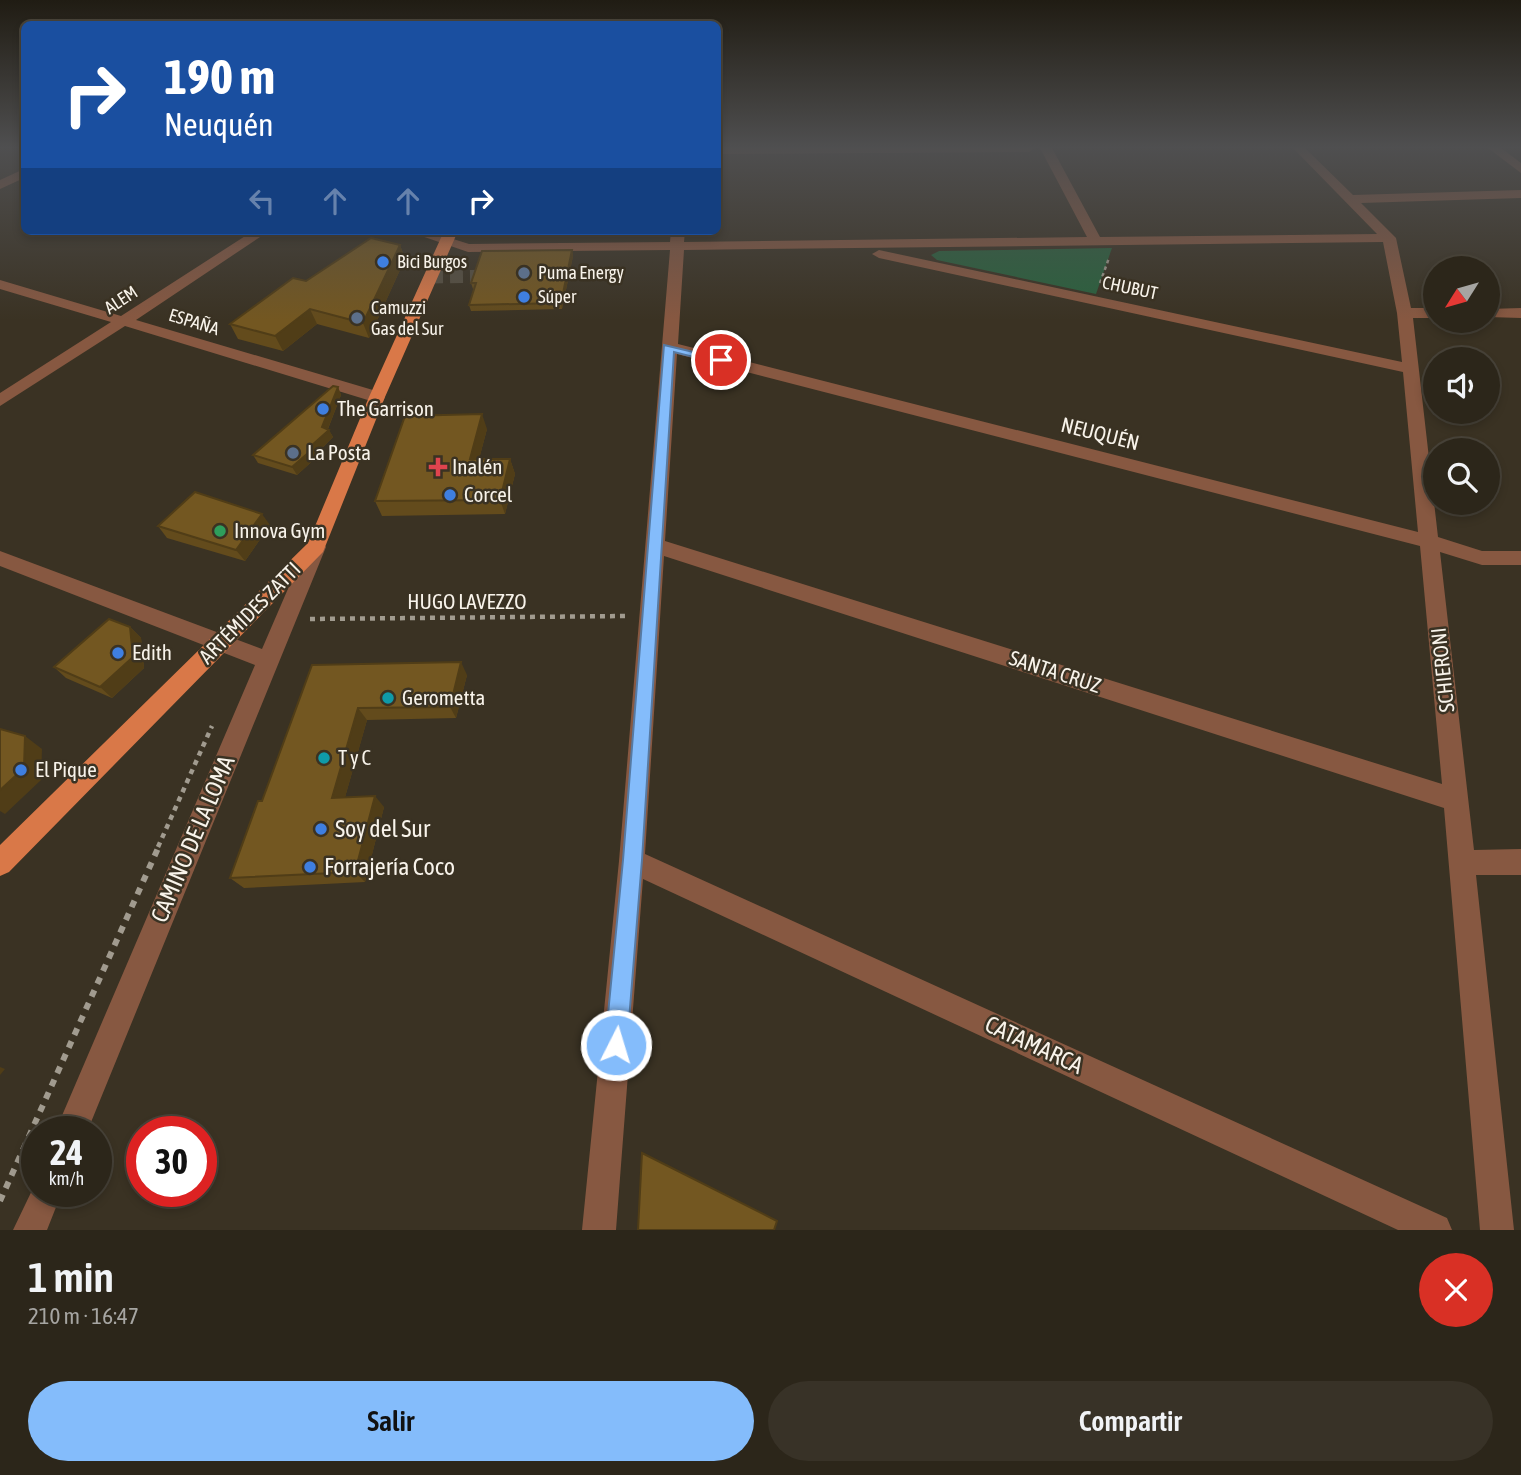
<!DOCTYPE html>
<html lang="es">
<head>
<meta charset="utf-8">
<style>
	body { margin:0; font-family:"Asap Condensed",sans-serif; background:#383227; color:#f1f3f6; height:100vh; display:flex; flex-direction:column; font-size:26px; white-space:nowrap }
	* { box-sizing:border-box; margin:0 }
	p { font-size:23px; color:#a6a5a2 }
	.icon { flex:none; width:38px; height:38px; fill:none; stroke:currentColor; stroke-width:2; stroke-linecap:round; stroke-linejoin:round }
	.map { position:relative; height:1230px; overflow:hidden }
	.panel { display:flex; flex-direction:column; background:#2c261a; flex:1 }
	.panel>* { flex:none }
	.banner { position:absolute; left:21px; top:21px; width:700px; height:214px; border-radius:10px; box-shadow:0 4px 10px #0003,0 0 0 2px #484339; background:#1a4fa0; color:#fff; overflow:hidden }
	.needle { width:46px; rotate:233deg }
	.tools { position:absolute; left:1423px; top:256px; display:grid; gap:14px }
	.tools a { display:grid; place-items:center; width:77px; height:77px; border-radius:50%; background:#2c261a; box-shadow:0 4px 10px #0003,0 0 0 2px #484339; font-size:35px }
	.speed { position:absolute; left:21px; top:1116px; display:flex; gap:14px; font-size:35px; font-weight:700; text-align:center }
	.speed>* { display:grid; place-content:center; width:91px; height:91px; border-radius:50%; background:#2c261a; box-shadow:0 4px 10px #0003,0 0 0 2px #484339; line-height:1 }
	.speed small { font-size:18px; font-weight:400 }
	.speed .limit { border:10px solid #d22; background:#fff; color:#111 }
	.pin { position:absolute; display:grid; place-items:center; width:60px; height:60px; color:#fff; margin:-30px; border:4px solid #fff; border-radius:50%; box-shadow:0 2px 7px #0007 }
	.me { position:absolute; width:77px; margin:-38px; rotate:5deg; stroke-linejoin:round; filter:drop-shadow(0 0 5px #0008) }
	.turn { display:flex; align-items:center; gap:24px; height:147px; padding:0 28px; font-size:32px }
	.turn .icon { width:91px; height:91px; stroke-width:2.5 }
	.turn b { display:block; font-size:49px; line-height:60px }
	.lanes { display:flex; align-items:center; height:66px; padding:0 28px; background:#0003; justify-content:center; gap:35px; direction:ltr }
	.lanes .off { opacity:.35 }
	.round { display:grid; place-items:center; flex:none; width:74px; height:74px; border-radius:37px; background:#383227 }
	.summary { display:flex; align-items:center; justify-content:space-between; height:119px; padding:0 28px }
	h1 { font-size:42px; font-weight:600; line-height:52px }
	.action { display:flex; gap:14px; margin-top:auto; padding:14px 28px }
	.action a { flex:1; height:80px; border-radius:42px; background:#84bcfb; color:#111; font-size:28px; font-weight:600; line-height:80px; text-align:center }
	.action a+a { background:#383227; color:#f1f3f6 }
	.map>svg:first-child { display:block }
</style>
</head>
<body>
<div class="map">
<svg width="1521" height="1230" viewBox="0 0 1521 1230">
	<rect width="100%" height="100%" fill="#3a3223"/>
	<!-- green -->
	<path fill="#2a613d" d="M1112,248L1096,294L937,260L931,255L939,251Z"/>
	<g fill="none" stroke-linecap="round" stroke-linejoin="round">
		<!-- minor-tunnel -->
		<path stroke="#564f41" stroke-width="13" stroke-dasharray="13 7" stroke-linecap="butt" d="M430,277L501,276"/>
		<!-- path-far2 -->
		<path stroke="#a19b8f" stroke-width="2.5" stroke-dasharray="3.5 3.5" stroke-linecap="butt" d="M1100,283L1109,258"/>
		<!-- path-far1 -->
		<g stroke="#a19b8f" stroke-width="4.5" stroke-dasharray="5 5" stroke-linecap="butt">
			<path d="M310,619L627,616"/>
			<path d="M158,847L212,726"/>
		</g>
		<!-- path -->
		<path stroke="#a19b8f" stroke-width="6" stroke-dasharray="7 7" stroke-linecap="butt" d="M0,1201L159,846"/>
		<!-- minor -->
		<g fill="#875841" fill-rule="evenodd">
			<path d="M718,148H1035L1029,152L718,154Z"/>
			<path d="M1040,148H1052L1100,237L1377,234L1293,148H1305L1353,195L1521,190V198L1361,203L1396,238L1411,308H1435V318H1413L1438,537L1482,551H1521V565H1482L1440,552L1474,850L1521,849V875H1476L1514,1230H1480L1444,808L664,556L645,854L1447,1218L1452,1230H1398L643,879L616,1230H582L619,861L670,250L468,252L407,231H428L469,244L670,242L671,231H685L684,242L1087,237ZM1383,242L1397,313L1402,362L879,250L872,254L879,258L1403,372L1418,532L678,344L684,250ZM677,354L1420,546L1442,784L665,541Z"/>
			<path d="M1488,148H1501L1521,163V173Z"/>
			<path d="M24,169V178L0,189V180Z"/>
			<path d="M253,231H269L136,320L383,393L385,397L383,401H371L125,326L0,406V393L111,322L0,289V280L121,316Z"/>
			<path d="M1521,308V318L1488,317V309Z"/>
			<path d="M316,540L323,542L326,547L87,1132H55L255,665L0,566V551L262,649L306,547L309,542Z"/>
			<path d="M37,1180V1192H62L47,1230H13Z"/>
		</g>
		<!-- major -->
		<path fill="#d97848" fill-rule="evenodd" d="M444,231H458L385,397L323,552L9,872L0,876V845L308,543L369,397Z"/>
	</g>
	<!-- wall -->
	<g fill="#634b1c">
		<path d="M400,245L405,259L369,338L317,324L283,351L238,339L230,324L306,281Z"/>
		<path d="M572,250L573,256L562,309L471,311L469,305L474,289H473L471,283Z"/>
		<path d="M338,387L341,395L328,429L333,437L318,452L319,455L297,475L258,463L253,455Z"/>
		<path d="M487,429L479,459H510L515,474L505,514L382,516L375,501Z"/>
		<path d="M270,525L245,561L167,538L158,526Z"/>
		<path d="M130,627L141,638L144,668L112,698L66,678L54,667Z"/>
		<path d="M312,665L467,675L456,718L367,720L345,797L384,807L365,882L244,888L230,878L262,801Z"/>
	</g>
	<!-- shaded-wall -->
	<g fill="#503d17">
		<path d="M400,245L405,259L369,338L363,323Z"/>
		<path d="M572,250L573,256L562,309L561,303Z"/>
		<path d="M310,309L317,324L283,351L275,336Z"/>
		<path d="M338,387L341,395L327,431L329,430L333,437L318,452L319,455L297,475L292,467L311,446L322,427Z"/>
		<path d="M482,414L487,429L475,474L470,459Z"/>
		<path d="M510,459L515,474L505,514L500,500Z"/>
		<path d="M262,514L270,525L245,561L236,550Z"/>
		<path d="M130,627L141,638L144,668L112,698L100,687Z"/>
		<path d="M461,662L467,675L456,718L450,707Z"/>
		<path d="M358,708L367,720L342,808L332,798Z"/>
		<path d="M25,736L42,749L41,780L5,814L0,811V790Z"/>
		<path d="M375,796L384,807L365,882L355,872Z"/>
		<path d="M0,1067L5,1069L0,1075Z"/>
	</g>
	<!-- building -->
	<g fill="#735721" stroke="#503d17" stroke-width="2">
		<path d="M371,238L400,245L363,323L310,309L275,336L230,324L293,278L306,281Z"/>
		<path d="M572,250L561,303L469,305L476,283H471L482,251Z"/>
		<path d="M333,386L338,387L322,427L329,430L311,446L315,447L292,467L253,455Z"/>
		<path d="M482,414L470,459H510L500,500L375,501L405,416Z"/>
		<path d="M195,492L262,514L236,550L158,526Z"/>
		<path d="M109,619L130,627L133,657L100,687L54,667Z"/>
		<path d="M461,662L450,707L358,708L332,798L375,796L355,872L230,878L258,801H262L312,665Z"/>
		<path d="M0,729L25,736L24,768L0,790Z"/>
		<path d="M642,1153L777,1221L774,1230H638Z"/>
	</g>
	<!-- sky -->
	<linearGradient id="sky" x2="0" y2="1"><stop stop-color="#201c13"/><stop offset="0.46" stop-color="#4f4f50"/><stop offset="1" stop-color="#4f4f50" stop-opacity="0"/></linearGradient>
	<rect width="1521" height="320" fill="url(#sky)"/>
	<!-- route -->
	<path fill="#84bcfb" stroke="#567aa3" stroke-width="2" d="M664,345L727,360L721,364L674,352L642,860L627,1045L624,1053L616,1056L608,1053L605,1045L623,860Z"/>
	<!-- markers -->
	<g fill="#3f7fe0" stroke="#3a3223" stroke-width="2.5">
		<circle cx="383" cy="262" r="7"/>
		<circle cx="524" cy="297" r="7"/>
		<circle cx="323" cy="409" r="7"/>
		<circle cx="450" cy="495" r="7"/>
		<circle cx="118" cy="653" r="7"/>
		<circle cx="21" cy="770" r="7"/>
		<circle cx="321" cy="829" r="7"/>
		<circle cx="310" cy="867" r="7"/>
	</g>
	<g fill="#5c6f8a" stroke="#3a3223" stroke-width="2.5">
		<circle cx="524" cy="273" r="7"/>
		<circle cx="357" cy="318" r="7"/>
		<circle cx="293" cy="453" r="7"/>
	</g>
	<path fill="#e0444e" stroke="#3a3223" stroke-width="2.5" d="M434.5 456.5h7v7h7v7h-7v7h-7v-7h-7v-7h7z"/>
	<circle fill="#2e9e5b" stroke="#3a3223" stroke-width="2.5" cx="220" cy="531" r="7"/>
	<g fill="#0f9aa8" stroke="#3a3223" stroke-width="2.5">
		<circle cx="388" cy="698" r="7"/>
		<circle cx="324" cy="758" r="7"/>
	</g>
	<g text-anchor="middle" stroke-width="5" stroke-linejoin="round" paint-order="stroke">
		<!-- far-poi labels -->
		<g font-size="18" fill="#f8f3ea" stroke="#3a3223" text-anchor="start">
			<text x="397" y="268">Bici Burgos</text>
			<text x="538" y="279">Puma Energy</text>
			<text x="538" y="303">Súper</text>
			<text x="371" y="314">Camuzzi<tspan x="371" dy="21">Gas del Sur</tspan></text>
		</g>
		<!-- far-street labels -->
		<g font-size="18" fill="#f8f3ea" stroke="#3a3223">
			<text transform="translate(1130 288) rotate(12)" y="6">CHUBUT</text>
			<text transform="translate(121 300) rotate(-33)" y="6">ALEM</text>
			<text transform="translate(194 322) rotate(17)" y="6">ESPAÑA</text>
		</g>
		<!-- poi labels -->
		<g font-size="21" fill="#f8f3ea" stroke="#3a3223" text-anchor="start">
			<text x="337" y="416">The Garrison</text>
			<text x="307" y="460">La Posta</text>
			<text x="452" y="474">Inalén</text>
			<text x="464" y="502">Corcel</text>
			<text x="234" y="538">Innova Gym</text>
			<text x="132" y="660">Edith</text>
			<text x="402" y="705">Gerometta</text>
			<text x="338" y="765">T y C</text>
			<text x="35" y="777">El Pique</text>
		</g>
		<!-- street labels -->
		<g font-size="21" fill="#f8f3ea" stroke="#3a3223">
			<text transform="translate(1100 434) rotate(14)" y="7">NEUQUÉN</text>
			<text x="467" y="609">HUGO LAVEZZO</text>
			<text transform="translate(250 613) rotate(-45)" y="7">ARTÉMIDES ZATTI</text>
			<text transform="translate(1443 670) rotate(-96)" y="7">SCHIERONI</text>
			<text transform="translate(1055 672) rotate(18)" y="7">SANTA CRUZ</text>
		</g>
		<!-- near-poi labels -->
		<g font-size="24" fill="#f8f3ea" stroke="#3a3223" text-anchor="start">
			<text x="335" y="837">Soy del Sur</text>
			<text x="324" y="875">Forrajería Coco</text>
		</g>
		<!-- near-street labels -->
		<g font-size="24" fill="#f8f3ea" stroke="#3a3223">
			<text transform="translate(193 839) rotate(-67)" y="8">CAMINO DE LA LOMA</text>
			<text transform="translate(1034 1045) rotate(25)" y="8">CATAMARCA</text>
		</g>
	</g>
</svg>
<div class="tools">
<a><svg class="needle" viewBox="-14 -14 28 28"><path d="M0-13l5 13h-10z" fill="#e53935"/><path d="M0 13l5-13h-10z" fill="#a6a5a2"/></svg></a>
<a><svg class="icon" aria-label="sound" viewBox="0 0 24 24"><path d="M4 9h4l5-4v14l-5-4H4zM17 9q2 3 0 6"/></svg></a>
<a><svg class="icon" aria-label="search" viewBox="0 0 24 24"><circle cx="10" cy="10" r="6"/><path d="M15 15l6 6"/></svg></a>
</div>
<div class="speed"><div>24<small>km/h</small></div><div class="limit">30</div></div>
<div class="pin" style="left:721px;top:360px;background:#d93025"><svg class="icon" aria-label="arrive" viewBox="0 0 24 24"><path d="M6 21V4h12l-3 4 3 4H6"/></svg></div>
<svg class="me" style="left:616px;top:1045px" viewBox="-20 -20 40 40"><circle r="17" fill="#84bcfb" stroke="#fff" stroke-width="3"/><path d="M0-11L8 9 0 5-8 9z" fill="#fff"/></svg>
<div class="banner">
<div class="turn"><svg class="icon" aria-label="right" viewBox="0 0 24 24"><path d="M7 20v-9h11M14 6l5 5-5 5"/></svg><div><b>190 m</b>Neuquén</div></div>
<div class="lanes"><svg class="icon off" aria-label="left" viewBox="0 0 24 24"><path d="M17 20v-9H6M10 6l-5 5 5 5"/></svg><svg class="icon off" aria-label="ahead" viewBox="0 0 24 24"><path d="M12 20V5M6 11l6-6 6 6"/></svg><svg class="icon off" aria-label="ahead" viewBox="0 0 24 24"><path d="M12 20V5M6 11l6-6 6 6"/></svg><svg class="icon" aria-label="right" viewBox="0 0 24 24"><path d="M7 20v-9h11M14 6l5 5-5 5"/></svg></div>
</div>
</div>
<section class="panel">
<div class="summary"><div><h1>1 min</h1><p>210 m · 16:47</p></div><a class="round" style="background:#d93025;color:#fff"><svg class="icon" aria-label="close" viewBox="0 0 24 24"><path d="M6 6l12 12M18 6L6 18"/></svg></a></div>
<div class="action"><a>Salir</a><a>Compartir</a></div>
</section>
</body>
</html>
